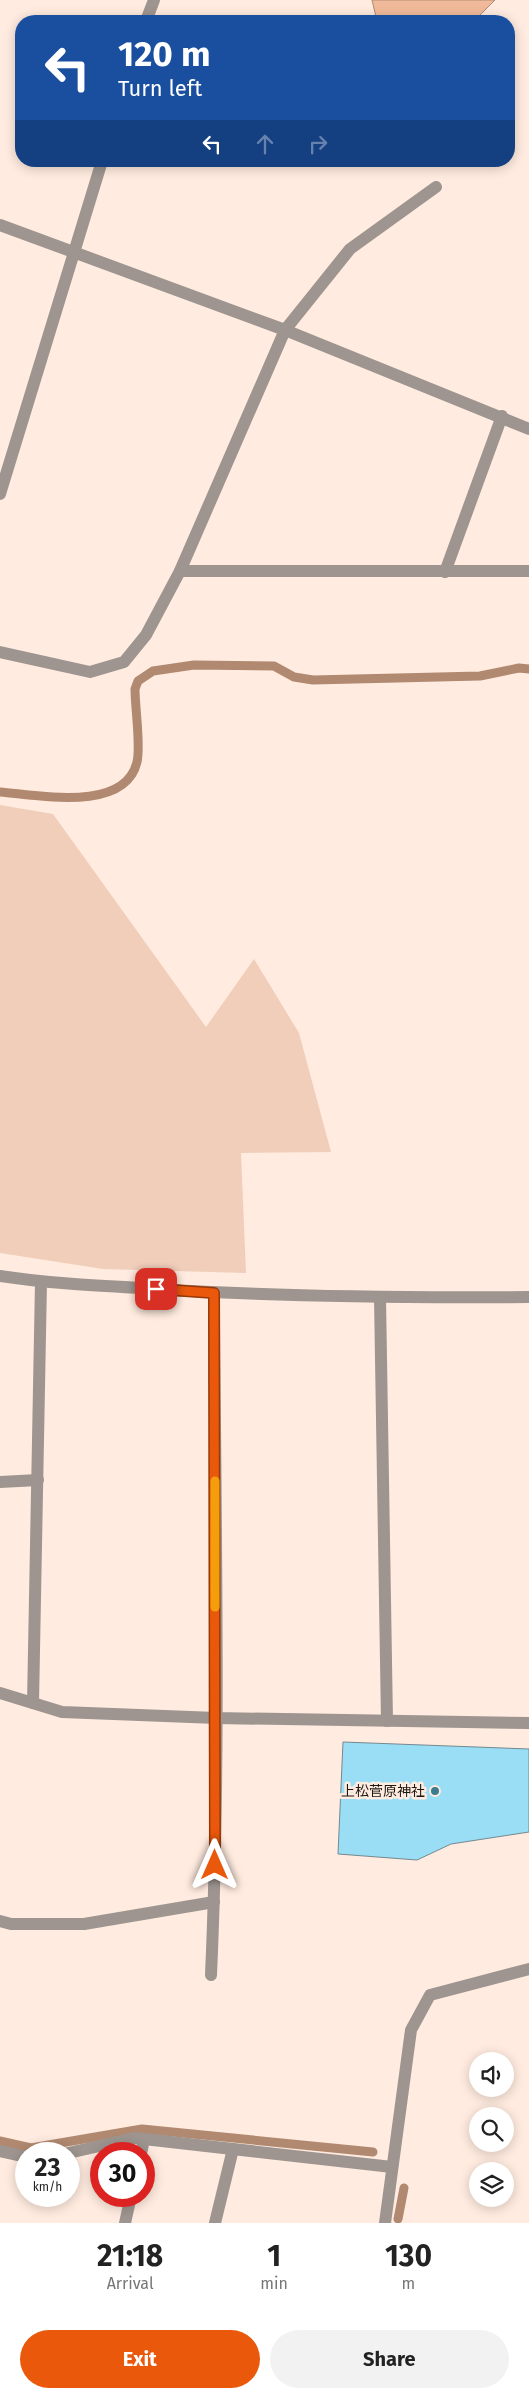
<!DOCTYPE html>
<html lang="en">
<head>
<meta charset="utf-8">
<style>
	body { margin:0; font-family:"Fira Sans","Noto Sans JP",sans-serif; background:#f2f2f2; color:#222; height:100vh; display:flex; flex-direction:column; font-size:19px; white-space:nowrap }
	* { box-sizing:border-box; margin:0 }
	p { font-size:16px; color:#767676 }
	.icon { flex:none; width:28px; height:28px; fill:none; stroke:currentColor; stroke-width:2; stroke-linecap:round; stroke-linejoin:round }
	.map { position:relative; height:2223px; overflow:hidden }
	.details { display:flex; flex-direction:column; background:#fff; flex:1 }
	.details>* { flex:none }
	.banner { position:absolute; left:15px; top:15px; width:500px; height:152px; border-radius:20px; box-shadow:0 2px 12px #0003; background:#1a4fa0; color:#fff; overflow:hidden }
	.controls { position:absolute; left:469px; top:2052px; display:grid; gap:10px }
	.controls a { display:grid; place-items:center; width:45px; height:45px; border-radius:50%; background:#fff; box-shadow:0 2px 12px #0003; font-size:25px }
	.speed { position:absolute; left:15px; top:2142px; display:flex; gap:10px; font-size:25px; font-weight:700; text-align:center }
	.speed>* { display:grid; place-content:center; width:65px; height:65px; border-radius:50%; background:#fff; box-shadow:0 2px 12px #0003; line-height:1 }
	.speed small { font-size:12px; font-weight:400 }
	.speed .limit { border:8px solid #d22; background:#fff; color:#111 }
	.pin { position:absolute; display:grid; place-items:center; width:42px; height:42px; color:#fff; margin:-21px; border-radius:10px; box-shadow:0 2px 8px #0006 }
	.me { position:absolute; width:55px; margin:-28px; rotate:0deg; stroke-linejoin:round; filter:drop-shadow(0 0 4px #0008) }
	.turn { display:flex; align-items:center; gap:18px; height:105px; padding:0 20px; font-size:22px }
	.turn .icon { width:65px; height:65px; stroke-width:2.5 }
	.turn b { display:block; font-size:35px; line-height:42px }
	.lanes { display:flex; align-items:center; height:48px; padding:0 20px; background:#0003; justify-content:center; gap:25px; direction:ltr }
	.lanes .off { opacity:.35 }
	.eta { display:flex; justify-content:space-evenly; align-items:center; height:85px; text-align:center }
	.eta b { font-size:30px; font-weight:700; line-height:35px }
	.primary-button { display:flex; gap:10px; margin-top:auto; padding:10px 20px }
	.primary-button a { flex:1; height:58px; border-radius:30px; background:#ea580c; color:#fff; font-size:20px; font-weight:700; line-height:58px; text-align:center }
	.primary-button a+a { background:#f2f2f2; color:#222 }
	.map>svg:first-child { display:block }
</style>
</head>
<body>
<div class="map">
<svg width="529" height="2223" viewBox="0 0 529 2223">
	<rect width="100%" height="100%" fill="#ffebdf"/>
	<!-- green -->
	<path fill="#f0ceba" d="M0,805L53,814L206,1027L254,959L299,1033L331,1152L241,1153L246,1273L103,1269L0,1253Z"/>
	<!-- water -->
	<path fill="#f0ba9a" stroke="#b18971" d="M372,0H495L474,21H377Z"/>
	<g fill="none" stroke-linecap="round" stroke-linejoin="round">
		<!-- stream -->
		<g stroke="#b18971" stroke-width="9">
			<path d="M0,792C38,795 125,813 137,762C141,745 135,709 135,689L138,681L153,671L194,665L274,666L294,677L313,680L480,676L519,668L529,669"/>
			<path d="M0,2141L31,2148L142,2129L373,2152"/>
			<path d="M398,2219L404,2188"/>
		</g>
	</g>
	<!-- building -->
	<path fill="#99def5" stroke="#748990" d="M343,1742L529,1749V1832L451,1844L417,1860L338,1854Z"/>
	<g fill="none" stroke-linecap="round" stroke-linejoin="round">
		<!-- minor -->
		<g stroke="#9e9590" stroke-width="12">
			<path d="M146,21L154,0"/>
			<path d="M0,225L285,330L529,429"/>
			<path d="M0,494L102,161"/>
			<path d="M180,571H529"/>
			<path d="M445,572L502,416"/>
			<path d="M0,652L90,672L124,662L146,635L180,571L285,330L350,249L436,187"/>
			<path d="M0,1276C53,1284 105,1286 158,1289C282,1297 405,1298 529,1297"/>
			<path d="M380,1298L387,1721"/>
			<path d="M0,1482L38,1480"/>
			<path d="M0,1693L62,1712L216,1718L529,1723"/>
			<path d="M33,1703L41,1282"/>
			<path d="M0,1921L11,1924H84L214,1902"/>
			<path d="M211,1975C221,1748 215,1520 214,1293"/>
			<path d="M0,2151L26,2157"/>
			<path d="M64,2154L135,2138L392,2167"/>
			<path d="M141,2154L144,2139"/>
			<path d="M125,2223L131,2196"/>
			<path d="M215,2223L233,2149"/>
			<path d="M385,2223L411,2030L430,1995L529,1969"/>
		</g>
	</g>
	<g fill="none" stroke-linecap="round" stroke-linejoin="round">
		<!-- route casing -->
		<g stroke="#983908" stroke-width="12">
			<path id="route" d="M156,1289L214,1293L215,1865"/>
		</g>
		<!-- route -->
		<use href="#route" stroke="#ea580c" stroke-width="9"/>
		<!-- slow -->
		<path stroke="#f59e0b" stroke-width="9" d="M215,1481V1607"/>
	</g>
	<!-- markers -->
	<circle fill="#3c7c90" stroke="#ffebdf" stroke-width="2" cx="435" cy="1791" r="5"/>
	<g text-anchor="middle" stroke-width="5" stroke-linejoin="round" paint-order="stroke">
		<!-- poi labels -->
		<g font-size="14" fill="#1d1612" stroke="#ffebdf" text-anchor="end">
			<text x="425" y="1796">上松菅原神社</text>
		</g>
	</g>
</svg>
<div class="controls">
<a><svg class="icon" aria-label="sound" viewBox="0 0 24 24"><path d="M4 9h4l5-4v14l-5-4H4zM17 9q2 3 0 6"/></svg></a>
<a><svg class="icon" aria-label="search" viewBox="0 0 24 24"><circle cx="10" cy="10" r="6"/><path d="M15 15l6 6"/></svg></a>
<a><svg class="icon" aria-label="layers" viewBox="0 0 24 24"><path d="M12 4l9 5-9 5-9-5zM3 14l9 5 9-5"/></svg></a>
</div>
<div class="speed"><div>23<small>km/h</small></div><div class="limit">30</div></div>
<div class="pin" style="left:156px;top:1289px;background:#d93025"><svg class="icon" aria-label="arrive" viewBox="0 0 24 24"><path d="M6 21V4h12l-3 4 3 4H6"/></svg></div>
<svg class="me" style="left:215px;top:1865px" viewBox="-20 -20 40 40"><path d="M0-17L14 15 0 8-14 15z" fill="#ea580c" stroke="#fff" stroke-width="4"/></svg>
<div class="banner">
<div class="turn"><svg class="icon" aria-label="left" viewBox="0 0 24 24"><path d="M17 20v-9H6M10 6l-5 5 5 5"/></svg><div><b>120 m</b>Turn left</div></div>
<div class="lanes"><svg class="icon" aria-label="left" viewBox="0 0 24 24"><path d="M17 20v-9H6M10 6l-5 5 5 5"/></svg><svg class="icon off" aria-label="ahead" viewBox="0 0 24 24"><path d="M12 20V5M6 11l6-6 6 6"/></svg><svg class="icon off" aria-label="right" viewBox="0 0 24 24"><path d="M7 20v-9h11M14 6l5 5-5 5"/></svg></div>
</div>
</div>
<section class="details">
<div class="eta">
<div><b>21:18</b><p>Arrival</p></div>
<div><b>1</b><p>min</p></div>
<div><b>130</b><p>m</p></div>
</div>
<div class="primary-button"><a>Exit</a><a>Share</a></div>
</section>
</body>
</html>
